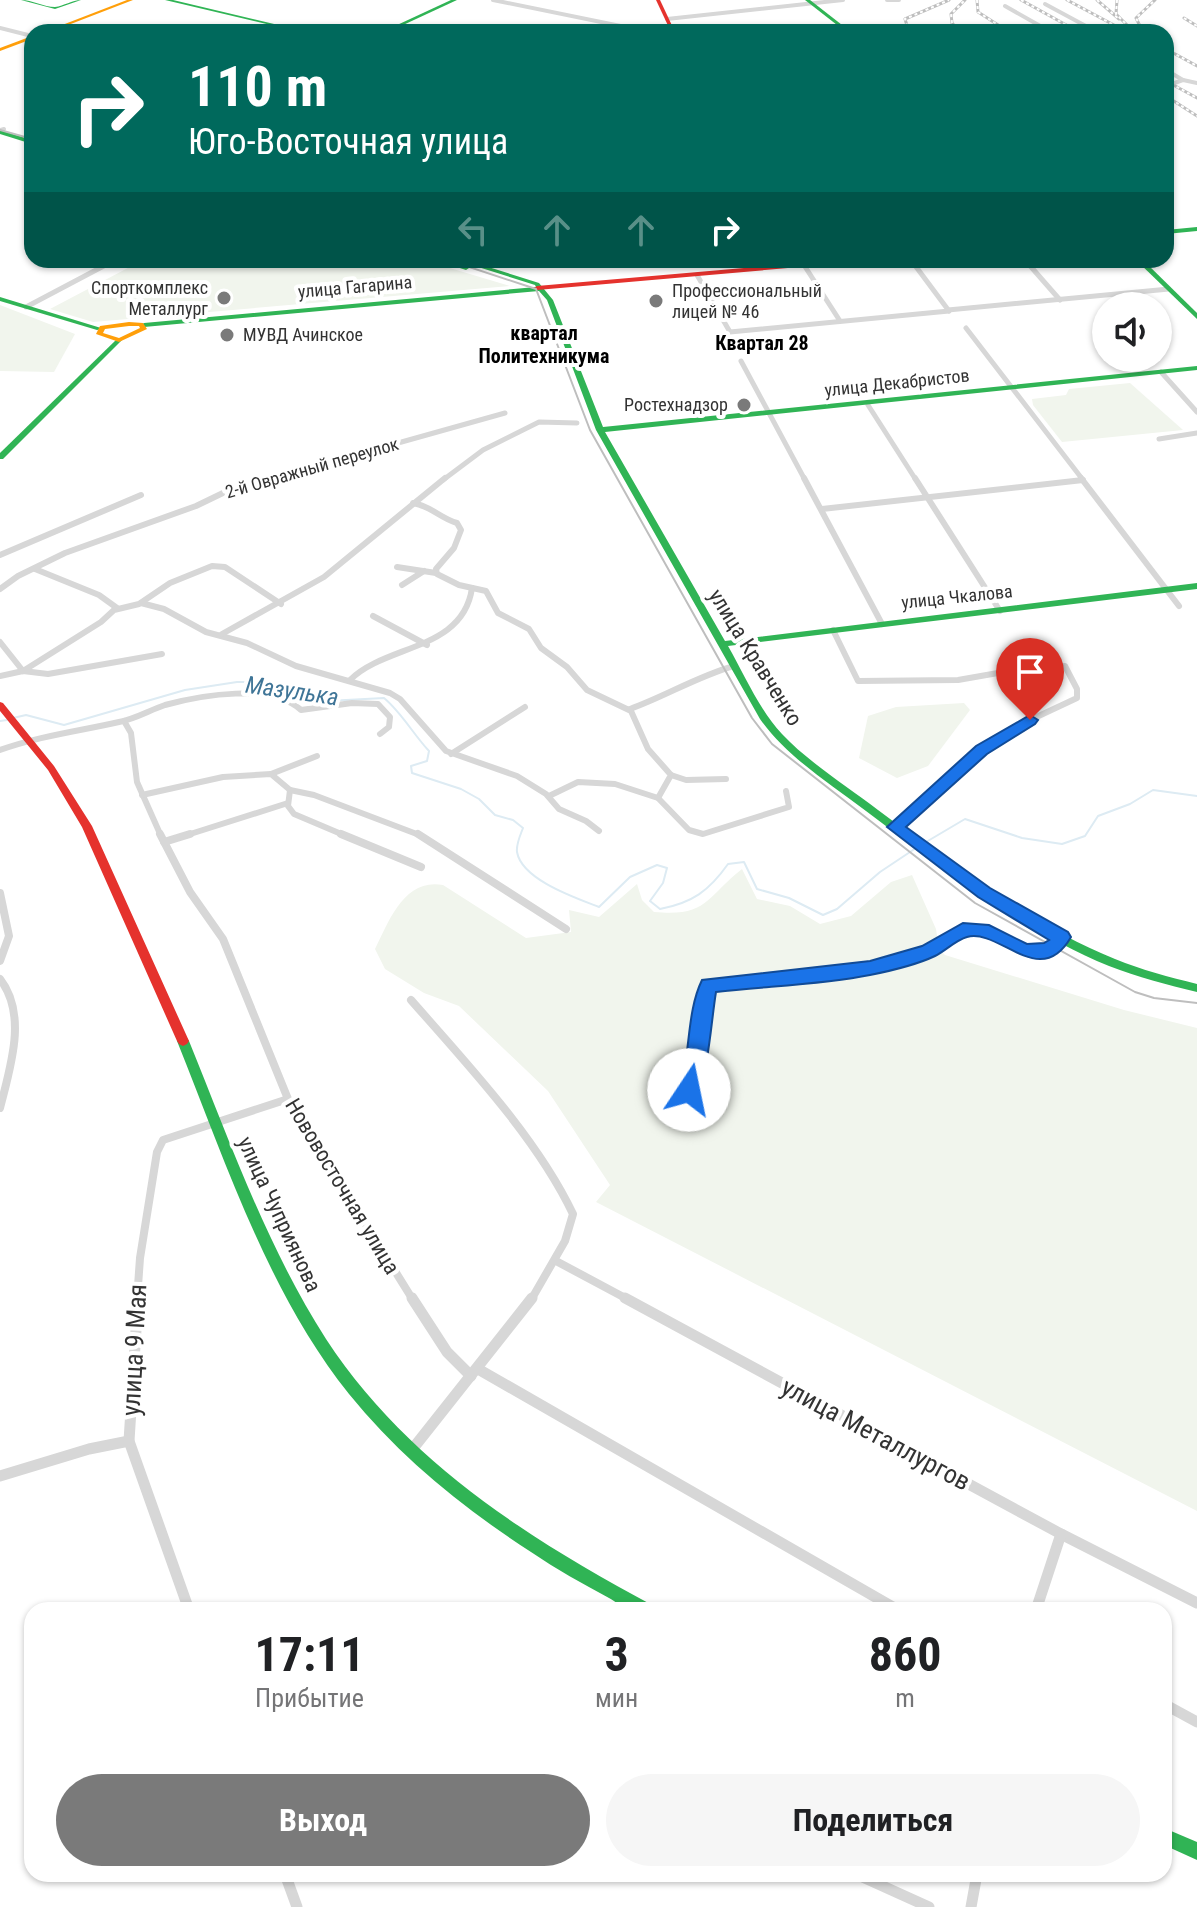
<!DOCTYPE html>
<html lang="ru">
<head>
<meta charset="utf-8">
<style>
	body { margin:0; font-family:"Roboto Condensed",sans-serif; background:#f6f6f6; color:#202124; height:100vh; display:flex; flex-direction:column; font-size:30px; white-space:nowrap }
	* { box-sizing:border-box; margin:0 }
	p { font-size:26px; color:#757577 }
	.icon { flex:none; width:44px; height:44px; fill:none; stroke:currentColor; stroke-width:2; stroke-linecap:round; stroke-linejoin:round }
	.map { position:relative; flex:1; overflow:hidden }
	.side { position:absolute; left:24px; top:1602px; width:1148px; height:280px; display:flex; flex-direction:column; background:#fff; border-radius:24px; box-shadow:0 2px 6px #0004 }
	.side>* { flex:none }
	.hud { position:absolute; left:24px; top:24px; width:1150px; height:244px; border-radius:24px; box-shadow:0 2px 6px #0004; background:#00695c; color:#fff; overflow:hidden }
	.tools { position:absolute; left:1092px; top:292px; display:grid; gap:16px }
	.tools a { display:grid; place-items:center; width:80px; height:80px; border-radius:50%; background:#fff; box-shadow:0 2px 6px #0004; font-size:40px }
	.pin { position:absolute; display:grid; place-items:center; width:68px; height:68px; color:#fff; margin:-82px -34px; border-radius:50% 50% 50% 0; rotate:-45deg; box-shadow:0 0 8px #0007 }
	.pin .icon { rotate:45deg }
	.me { position:absolute; width:88px; margin:-44px; rotate:11deg; stroke-linejoin:round; filter:drop-shadow(0 0 6px #0008) }
	.turn { display:flex; align-items:center; gap:28px; height:168px; padding:0 32px; font-size:36px }
	.turn .icon { width:104px; height:104px; stroke-width:2.5 }
	.turn b { display:block; font-size:56px; line-height:68px }
	.lanes { display:flex; align-items:center; height:76px; padding:0 32px; background:#0003; justify-content:center; gap:40px; direction:ltr }
	.lanes .off { opacity:.35 }
	.eta { display:flex; justify-content:space-evenly; align-items:center; height:136px; text-align:center }
	.eta b { font-size:48px; font-weight:700; line-height:56px }
	.button { display:flex; gap:16px; margin-top:auto; padding:16px 32px }
	.button a { flex:1; height:92px; border-radius:48px; background:#7a7a7a; color:#fff; font-size:32px; font-weight:700; line-height:92px; text-align:center }
	.button a+a { background:#f6f6f6; color:#202124 }
	.map>svg:first-child { display:block }
</style>
</head>
<body>
<div class="map">
<svg width="1197" height="1907" viewBox="0 0 1197 1907">
	<rect width="100%" height="100%" fill="#fff"/>
	<!-- green -->
	<g fill="#f1f5ed">
		<path d="M143,260H423L510,286L93,322L50,309Z"/>
		<path d="M0,305L75,334L54,372L0,371Z"/>
		<path d="M1130,383L1183,430L1062,442L1033,405L1032,399L1066,395L1069,389Z"/>
		<path d="M964,703L970,710L928,766L897,778L859,758L868,716L896,707Z"/>
		<path d="M742,869L757,899L790,906L820,924L851,916L891,882L912,875L936,929L939,949L945,955L1124,1010L1197,1028V1511L596,1202L610,1185L548,1091L459,1006L424,993L385,969L375,949C389,921 404,878 443,885L526,938L571,932L569,910L599,917L637,884L642,900L654,912C708,917 705,898 742,869Z"/>
	</g>
	<g fill="none" stroke-linecap="round" stroke-linejoin="round">
		<!-- stream -->
		<g stroke="#ddebf3" stroke-width="2">
			<path d="M13,718L26,715L64,725L185,690L237,682H250L289,696L327,701L384,698C402,713 413,734 429,751L427,761L411,766L412,773L461,789L479,799L495,815L513,820L523,828C520,836 516,844 517,852C522,880 576,898 599,907L630,877L657,865L667,868L663,883L650,901L660,909C692,903 709,891 728,864L744,862L757,889L789,898L823,915L837,909L880,872L916,848"/>
			<path d="M0,721L7,720"/>
			<path d="M921,845L965,819L1022,838L1062,844L1085,836L1098,816L1130,804L1153,790L1197,796"/>
		</g>
		<!-- street-far4 -->
		<g stroke="#d7d7d7" stroke-width="4">
			<path d="M493,0L650,32"/>
			<path d="M887,0H899"/>
			<path d="M1045,4L1097,32"/>
			<path d="M1005,6L1051,32"/>
			<path d="M667,19L843,0"/>
			<path d="M0,28L32,36"/>
			<path d="M1166,70L1183,80L1197,83"/>
			<path d="M1166,86L1183,80"/>
			<path d="M0,130L4,129"/>
		</g>
		<!-- street-far3 -->
		<g stroke="#d7d7d7" stroke-width="5">
			<path d="M911,260L949,311"/>
			<path d="M1025,260L1060,300"/>
			<path d="M804,265L840,321"/>
			<path d="M697,275L730,332L949,311"/>
			<path d="M26,307L115,260"/>
			<path d="M948,310L1169,289"/>
			<path d="M966,328L1083,480"/>
			<path d="M741,361L805,480"/>
			<path d="M1161,372L1197,412"/>
			<path d="M868,405L916,480"/>
			<path d="M1159,439L1197,433"/>
			<path d="M266,480L505,413"/>
			<path d="M443,480L483,450L539,422L577,423"/>
			<path d="M1079,480H1083"/>
		</g>
		<!-- street-far2 -->
		<g stroke="#d7d7d7" stroke-width="6">
			<path d="M804,478L882,624"/>
			<path d="M915,478L1000,611"/>
			<path d="M1081,478L1179,606"/>
			<path d="M413,503C431,506 440,518 457,523L461,530L454,548L436,569L437,574L459,585L486,591L498,613L529,629L541,648L567,667L587,690L631,711L648,749L671,775L658,798"/>
			<path d="M822,509L1083,480"/>
			<path d="M0,555L141,495"/>
			<path d="M397,567L436,573"/>
			<path d="M35,569L99,595L117,608"/>
			<path d="M402,585L424,571"/>
			<path d="M0,589L18,576L65,553L196,506L225,492L273,478"/>
			<path d="M141,603L164,609L206,632L247,643L296,666L390,693L400,699L446,751L517,776L546,794L559,809L586,821L599,831"/>
			<path d="M373,616L427,645"/>
			<path d="M833,630L858,681L958,680L1015,670L1065,666L1077,689V698L1011,729L981,750L895,827"/>
			<path d="M222,634L324,577L445,478"/>
			<path d="M0,642L23,671"/>
			<path d="M23,671L101,622L114,610L139,604L170,583L212,566L225,567L281,604"/>
			<path d="M0,676L23,671L48,674L162,654"/>
			<path d="M350,680C386,644 463,651 472,588"/>
			<path d="M630,709C666,696 698,676 734,666"/>
			<path d="M124,721L131,733L137,782L161,836"/>
			<path d="M0,750C39,736 79,731 119,722C135,719 150,710 165,705C202,695 271,683 301,710L352,703L378,704L390,717L389,727L380,734"/>
			<path d="M451,754L525,707"/>
			<path d="M271,774L317,756"/>
			<path d="M671,775L686,780L726,779"/>
			<path d="M290,790L288,806L294,814L346,836"/>
			<path d="M142,795L223,777L271,774L290,790L314,795L422,836"/>
			<path d="M549,796L578,782L615,784L658,798L689,830L703,834L789,807L786,791"/>
			<path d="M184,836L288,803"/>
		</g>
		<!-- street-far1 -->
		<g stroke="#d7d7d7" stroke-width="8">
			<path d="M160,834L190,892L223,939L288,1099L413,1300"/>
			<path d="M341,834L421,867"/>
			<path d="M418,834L566,929"/>
			<path d="M164,842L190,834"/>
			<path d="M0,893L9,936L0,961"/>
			<path d="M0,979C28,1015 10,1068 0,1108"/>
			<path d="M411,1000C467,1064 537,1138 573,1214L565,1241L531,1300"/>
			<path d="M666,1109L679,1107L695,1068L708,985L870,968L927,951L963,930H983L1035,952L1048,950L1062,937"/>
			<path d="M556,1261L629,1300"/>
			<path d="M137,1300L140,1258L157,1152L163,1140L288,1099"/>
		</g>
		<!-- street -->
		<g stroke="#d7d7d7" stroke-width="11">
			<path d="M138,1298L129,1441L189,1610"/>
			<path d="M412,1298L447,1352L471,1376"/>
			<path d="M625,1298L1061,1534L1197,1603"/>
			<path d="M478,1369L898,1610"/>
			<path d="M411,1451L532,1298"/>
			<path d="M0,1476L89,1449L129,1441"/>
			<path d="M1036,1610L1061,1534"/>
			<path d="M1164,1704L1197,1722"/>
			<path d="M285,1874L297,1907"/>
			<path d="M856,1874L929,1907"/>
			<path d="M971,1907L977,1874"/>
		</g>
		<!-- fast -->
		<g fill="#30b455" fill-rule="evenodd">
			<path d="M21,0C32,0 44,7 55,7C64,6 72,0 81,0L55,9Z"/>
			<path d="M165,0H173L308,32H300Z"/>
			<path d="M451,0H457L388,32H382Z"/>
			<path d="M805,0H810L851,32H846Z"/>
			<path d="M0,130L32,140V144L0,134Z"/>
			<path d="M1197,227V231L1166,234V230Z"/>
			<path d="M435,260H445L469,268L466,270Z"/>
			<path d="M456,260H466L539,283L553,300L603,427L1197,366V370L605,432L725,641L1197,583V589L728,646C744,674 760,711 782,734C807,761 848,787 878,810C953,866 1028,923 1115,959C1142,970 1169,977 1197,984V992C1167,985 1138,977 1109,966C1020,929 943,869 866,811C829,783 787,757 760,719L596,430L547,300L539,291L144,327L141,325L144,323L536,287L535,285Z"/>
			<path d="M1136,260H1143L1197,313V319Z"/>
			<path d="M0,297L101,328L102,329L97,330L0,301Z"/>
			<path d="M117,339L122,340L3,459H0V453Z"/>
			<path d="M183,1036L187,1038L189,1041C230,1142 267,1247 326,1339C405,1460 527,1538 652,1605L655,1610C647,1610 638,1612 631,1610C623,1608 616,1602 609,1598C583,1584 556,1569 531,1552C463,1508 400,1457 349,1394C268,1293 225,1160 177,1041L179,1038Z"/>
			<path d="M1164,1828L1197,1842V1860L1164,1845Z"/>
		</g>
		<!-- slow -->
		<g fill="#ff9f0a" fill-rule="evenodd">
			<path d="M127,0H133L50,32H44Z"/>
			<path d="M32,36V39L0,51V48Z"/>
			<path d="M129,322L143,323L147,329L119,342L96,334L100,326ZM129,326H139L140,328L119,338L103,333L105,329Z"/>
		</g>
		<!-- jam -->
		<g fill="#e5322d" fill-rule="evenodd">
			<path d="M656,0H660L675,32H671Z"/>
			<path d="M835,260H860L857,262L537,290L534,288L537,286Z"/>
			<path d="M0,702L3,703L54,766L92,826L189,1041L187,1044L183,1046L179,1044L177,1041L82,827L48,770L0,711Z"/>
		</g>
		<!-- tram -->
		<g stroke="#bebebe" stroke-width="2">
			<path d="M0,130L32,139"/>
			<path d="M448,260L536,289L590,430L752,718L772,744L975,903L1135,992L1154,998L1197,1003"/>
		</g>
		<!-- rail casing -->
		<g stroke="#bebebe" stroke-width="3">
			<g id="rail">
				<path d="M977,0L978,12L1009,32"/>
				<path d="M1021,0L1079,32"/>
				<path d="M1067,0L1127,32"/>
				<path d="M1097,0L1119,19"/>
				<path d="M1117,0L1116,14L1129,27"/>
				<path d="M1184,18L1197,26"/>
				<path d="M909,32L905,19L949,0"/>
				<path d="M960,32L952,23L951,14L965,0"/>
				<path d="M1143,32L1136,18L1155,0"/>
				<path d="M1166,49L1197,66"/>
				<path d="M1166,81L1197,98"/>
				<path d="M1166,96L1197,116"/>
			</g>
		</g>
		<!-- rail -->
		<use href="#rail" stroke="#fff" stroke-width="2" stroke-dasharray="3" stroke-linecap="butt"/>
	</g>
	<!-- route -->
	<path fill="#1a73e8" stroke="#114b97" stroke-width="2" d="M1030,715L1038,720L1035,724L987,754L906,827L990,888L1068,932L1071,937C1040,991 1000,928 967,937C956,940 945,951 935,956C916,965 890,971 870,975C820,985 767,986 716,992C711,1022 709,1070 696,1096L689,1099L682,1096L679,1090C691,1055 686,1013 702,980L870,961L922,946L963,923L989,925L1027,944L1044,943L1049,940L978,897L887,827L976,746Z"/>
	<!-- markers -->
	<g fill="#7a7a7a" stroke="#fff" stroke-width="3">
		<circle cx="224" cy="298" r="8"/>
		<circle cx="656" cy="301" r="8"/>
		<circle cx="227" cy="335" r="8"/>
		<circle cx="744" cy="405" r="8"/>
	</g>
	<g text-anchor="middle" stroke-width="8" stroke-linejoin="round" paint-order="stroke">
		<!-- far-street labels -->
		<g font-size="18" fill="#333" stroke="#fff">
			<text transform="translate(355 287) rotate(-5)" y="6">улица Гагарина</text>
			<text transform="translate(897 383) rotate(-6)" y="6">улица Декабристов</text>
			<text transform="translate(312 468) rotate(-16)" y="6">2-й Овражный переулок</text>
			<text transform="translate(957 597) rotate(-6)" y="6">улица Чкалова</text>
		</g>
		<!-- far-poi labels -->
		<g font-size="18" fill="#333" stroke="#fff" text-anchor="end">
			<text x="208" y="294">Спорткомплекс<tspan x="208" dy="21">Металлург</tspan></text>
			<text x="672" y="297" text-anchor="start">Профессиональный<tspan x="672" dy="21">лицей № 46</tspan></text>
			<text x="243" y="341" text-anchor="start">МУВД Ачинское</text>
			<text x="728" y="411">Ростехнадзор</text>
		</g>
		<!-- far-neighbourhood labels -->
		<g font-size="20" font-weight="bold" fill="#000" stroke="#fff">
			<text x="544" y="340">квартал<tspan x="544" dy="23">Политехникума</tspan></text>
			<text x="762" y="350">Квартал 28</text>
		</g>
		<!-- street labels -->
		<g font-size="22" fill="#333" stroke="#fff">
			<text transform="translate(756 657) rotate(58)" y="8">улица Кравченко</text>
			<text transform="translate(343 1186) rotate(59)" y="8">Нововосточная улица</text>
			<text transform="translate(280 1214) rotate(65)" y="8">улица Чуприянова</text>
		</g>
		<!-- water labels -->
		<g font-size="24" font-style="italic" fill="#3f7597" stroke="#fff">
			<text transform="translate(292 691) rotate(8)" y="8">Мазулька</text>
		</g>
		<!-- near-street labels -->
		<g font-size="26" fill="#333" stroke="#fff">
			<text transform="translate(134 1350) rotate(-87)" y="9">улица 9 Мая</text>
			<text transform="translate(876 1434) rotate(28)" y="9">улица Металлургов</text>
		</g>
	</g>
</svg>
<div class="tools">
<a><svg class="icon" aria-label="sound" viewBox="0 0 24 24"><path d="M4 9h4l5-4v14l-5-4H4zM17 9q2 3 0 6"/></svg></a>
</div>
<div class="pin" style="left:1030px;top:720px;background:#d93025"><svg class="icon" aria-label="arrive" viewBox="0 0 24 24"><path d="M6 21V4h12l-3 4 3 4H6"/></svg></div>
<svg class="me" style="left:689px;top:1090px" viewBox="-20 -20 40 40"><circle r="19" fill="#fff"/><path d="M0-13L10 11 0 6-10 11z" fill="#1a73e8"/></svg>
<div class="hud">
<div class="turn"><svg class="icon" aria-label="right" viewBox="0 0 24 24"><path d="M7 20v-9h11M14 6l5 5-5 5"/></svg><div><b>110 m</b>Юго-Восточная улица</div></div>
<div class="lanes"><svg class="icon off" aria-label="left" viewBox="0 0 24 24"><path d="M17 20v-9H6M10 6l-5 5 5 5"/></svg><svg class="icon off" aria-label="ahead" viewBox="0 0 24 24"><path d="M12 20V5M6 11l6-6 6 6"/></svg><svg class="icon off" aria-label="ahead" viewBox="0 0 24 24"><path d="M12 20V5M6 11l6-6 6 6"/></svg><svg class="icon" aria-label="right" viewBox="0 0 24 24"><path d="M7 20v-9h11M14 6l5 5-5 5"/></svg></div>
</div>
<section class="side">
<div class="eta">
<div><b>17:11</b><p>Прибытие</p></div>
<div><b>3</b><p>мин</p></div>
<div><b>860</b><p>m</p></div>
</div>
<div class="button"><a>Выход</a><a>Поделиться</a></div>
</section>
</div>
</body>
</html>
